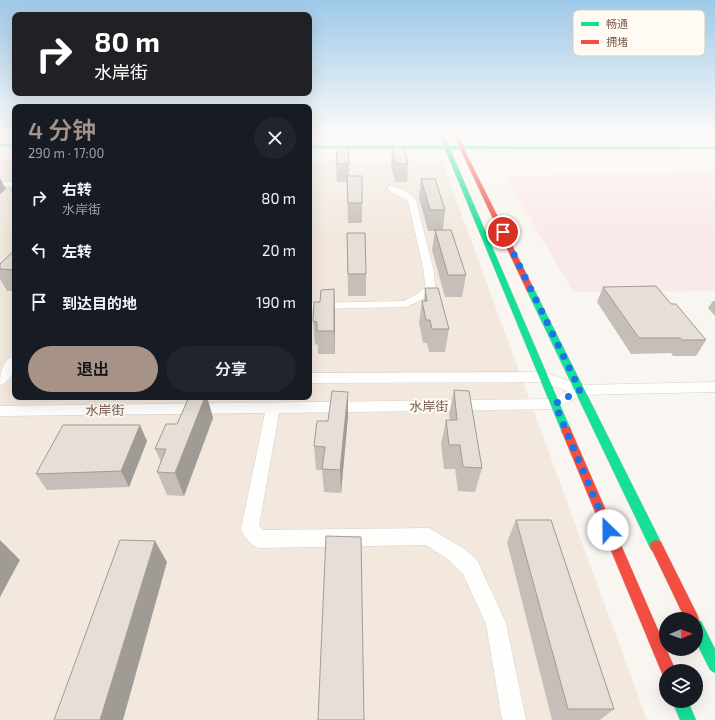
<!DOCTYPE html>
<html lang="zh">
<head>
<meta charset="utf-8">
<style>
	body { margin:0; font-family:"Exo 2","Noto Sans SC",sans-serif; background:#20242c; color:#f1f3f6; height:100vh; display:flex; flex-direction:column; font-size:15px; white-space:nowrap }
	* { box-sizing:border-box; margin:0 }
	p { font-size:13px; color:#9ea1a6 }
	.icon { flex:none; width:22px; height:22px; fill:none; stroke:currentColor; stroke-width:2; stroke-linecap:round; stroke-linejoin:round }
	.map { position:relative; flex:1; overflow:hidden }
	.drawer { position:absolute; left:12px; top:104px; width:300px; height:296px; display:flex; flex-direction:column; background:#171b24; border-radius:8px; box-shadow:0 4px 16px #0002 }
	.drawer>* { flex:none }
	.hud { position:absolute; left:12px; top:12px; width:300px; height:84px; border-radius:8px; box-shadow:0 4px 16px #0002; background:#202124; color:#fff; overflow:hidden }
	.needle { width:26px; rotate:89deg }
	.buttons { position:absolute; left:659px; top:612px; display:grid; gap:8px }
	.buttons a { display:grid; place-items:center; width:44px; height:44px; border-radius:50%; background:#171b24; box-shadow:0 4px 16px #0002; font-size:20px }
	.pin { position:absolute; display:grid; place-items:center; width:34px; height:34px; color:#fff; margin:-17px; border:2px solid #fff; border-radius:50%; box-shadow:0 1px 4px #0007 }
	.me { position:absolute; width:44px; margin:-22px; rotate:337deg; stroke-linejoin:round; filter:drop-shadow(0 0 3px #0008) }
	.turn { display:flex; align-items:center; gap:14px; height:84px; padding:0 16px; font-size:18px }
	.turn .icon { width:52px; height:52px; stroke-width:2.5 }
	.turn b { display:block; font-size:28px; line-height:34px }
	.round { display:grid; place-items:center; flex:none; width:42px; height:42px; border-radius:21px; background:#20242c }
	.overview { display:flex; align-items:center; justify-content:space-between; height:68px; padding:0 16px }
	h1 { font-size:24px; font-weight:600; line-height:30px; color:#a69286 }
	.action { display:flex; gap:8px; margin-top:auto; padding:8px 16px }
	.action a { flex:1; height:46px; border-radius:24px; background:#a69286; color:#111; font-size:16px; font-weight:600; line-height:46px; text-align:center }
	.action a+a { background:#20242c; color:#f1f3f6 }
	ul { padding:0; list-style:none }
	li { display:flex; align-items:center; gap:12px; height:52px; padding:0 16px }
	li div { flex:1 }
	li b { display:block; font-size:15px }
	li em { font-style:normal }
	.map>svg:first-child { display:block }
</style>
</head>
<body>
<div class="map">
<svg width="715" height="720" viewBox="0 0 715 720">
	<rect width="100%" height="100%" fill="#f9f5f0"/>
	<!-- residential -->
	<g fill="#f2e8de">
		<path d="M473,135H714L715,142H477Z"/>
		<path d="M0,160H15V397H309V161H442L647,720H0Z"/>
	</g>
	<!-- medical -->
	<path fill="#fae9e9" d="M715,174V291L573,292L505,175Z"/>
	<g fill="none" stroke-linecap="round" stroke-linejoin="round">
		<!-- street casing -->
		<g stroke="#d7d1cb" stroke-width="1">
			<g id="street">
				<rect x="0" y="182" width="15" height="4"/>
				<path d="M388,186C397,185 411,193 416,200L434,272L435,287L427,297L406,307L309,309V303L404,301L419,293L425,287L424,272L408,201L388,190Z"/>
				<path d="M15,356C15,367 13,381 0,385C0,373 2,359 15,356Z"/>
				<path d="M543,372L581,385L715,382V392L582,395L555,409L279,413L259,526L263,530L429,528L463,548L477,560L506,623L526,720H502L486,624L463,574L449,560L426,545L259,548C250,544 245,538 241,529L265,413L0,416V406L553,399L567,391L542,382L309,383V373Z"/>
			</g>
		</g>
		<!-- fast casing -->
		<g stroke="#d9d2cb" stroke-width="1">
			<g id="fast">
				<path d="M440,135H444L449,146L715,147V149H450L571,430L570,433L566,434L562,433L561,430L445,149L309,148V146H444Z"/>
				<rect x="0" y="144" width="15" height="2"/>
				<path d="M527,287H533L534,289L661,542L662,546L661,550L656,552L651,550L526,289Z"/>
				<path d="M696,619L701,621L715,649V673L710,670L696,642Z"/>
				<path d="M672,701H688L696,720H680Z"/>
			</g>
		</g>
		<!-- jam casing -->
		<g stroke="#d9d2cb" stroke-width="1">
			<g id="jam">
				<path d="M455,135H459L467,155L534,289L533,291H527L526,289L463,155Z"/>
				<path d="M566,426L570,427L571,430L676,671H666V678L663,676L561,430L562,427Z"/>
				<path d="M656,540L661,542L697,614L699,619L697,624L696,619H685L650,546L651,542Z"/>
			</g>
		</g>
		<!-- street -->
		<use href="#street" fill="#fefefd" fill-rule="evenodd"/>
		<!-- fast -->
		<use href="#fast" fill="#16e098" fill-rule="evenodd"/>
		<!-- jam -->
		<use href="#jam" fill="#f24e42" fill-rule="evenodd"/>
	</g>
	<!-- wall -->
	<g fill="#c6bfb9">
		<path d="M348,148L349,176L362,203V223H348L347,182H337L336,164Z"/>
		<path d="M392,148L408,164L407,182H395L391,166Z"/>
		<path d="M421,179L445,210L443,230L466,275L462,297H445L432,250L435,231H428L419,198Z"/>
		<path d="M15,187V199L11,190Z"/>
		<path d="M347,233L366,274V296H348Z"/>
		<path d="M15,250V291H7L0,279V264Z"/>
		<path d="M603,287L671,304L706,340L696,356H673L671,353L631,354L597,302Z"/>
		<path d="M425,288L449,329L445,352H429L427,343H423L419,323L422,301H424Z"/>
		<path d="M334,289L335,312V354H318V345L315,344L313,321L320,302Z"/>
		<path d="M713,301H715V316L708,308Z"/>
		<path d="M454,390L482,468L475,492L458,491L455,469H444L441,444L446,420H450L449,414Z"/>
		<path d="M348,392V416L341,493L324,492L322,470H316L314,446Z"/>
		<path d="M189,397H207L213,418L184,496L167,495L157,472L161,462L155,449L177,424Z"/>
		<path d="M147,441L129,487L47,490L36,474Z"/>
		<path d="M516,520L614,709L600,720H552L507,542Z"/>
	</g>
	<!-- shaded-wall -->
	<g fill="#a19b96">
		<path d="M0,178L6,189L0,194Z"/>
		<path d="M334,289L335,312V354L334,331Z"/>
		<path d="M348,392V416L341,493L340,470Z"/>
		<path d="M205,397H207L213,418L184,496L175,473Z"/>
		<path d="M140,425L147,441L129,487L121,471Z"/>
		<path d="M0,540L20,560L0,597Z"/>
		<path d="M155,541L167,562L123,720H100Z"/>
	</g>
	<!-- building -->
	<g fill="#e6ded7" stroke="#a19b96">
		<path d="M337,148H348L349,164H336Z"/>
		<path d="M392,148H404L408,164H396Z"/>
		<path d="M347,176H362V203H348Z"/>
		<path d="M421,179H435L445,210H430Z"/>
		<path d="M15,187V190H11Z"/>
		<path d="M435,230H451L466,275H448Z"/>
		<path d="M347,233H365L366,274H348Z"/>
		<path d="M15,250V270L0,269V264Z"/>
		<path d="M656,286L671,304H676L706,340H682L680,338H639L603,287Z"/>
		<path d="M425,288H438L449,329H432L430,320H426L422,301H427Z"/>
		<path d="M334,289V331H317V322L313,321L314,302H320L321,290Z"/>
		<path d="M454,390L469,391L482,468L463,467L460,445H449L446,420H457Z"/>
		<path d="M332,391L348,392L340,470L322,469L325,447L314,446L317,421H328Z"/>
		<path d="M189,397H205L175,473L157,472L166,449H155L166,424H177Z"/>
		<path d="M63,425H140L121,471L36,474Z"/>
		<path d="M516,520H551L614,709H568Z"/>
		<path d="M326,536L361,537L364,720H318Z"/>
		<path d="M120,540L155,541L100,720H54Z"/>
	</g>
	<!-- sky -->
	<linearGradient id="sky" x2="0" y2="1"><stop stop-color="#9ec9e9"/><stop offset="0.57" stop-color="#fcfaf8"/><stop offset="1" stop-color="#fcfaf8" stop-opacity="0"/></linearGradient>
	<rect width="715" height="236" fill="url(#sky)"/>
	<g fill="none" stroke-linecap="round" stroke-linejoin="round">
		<!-- route -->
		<path stroke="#1a73e8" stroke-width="7" stroke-dasharray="0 12.6" d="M503,232L580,390L555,404L608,530"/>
	</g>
	<g text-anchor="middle" stroke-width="4" stroke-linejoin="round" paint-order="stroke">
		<!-- street labels -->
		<g font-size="13" fill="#7a5c4d" stroke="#fffaf3">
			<text transform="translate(429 406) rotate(-1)" y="5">水岸街</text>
			<text transform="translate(105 410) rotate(-1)" y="5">水岸街</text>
		</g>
	</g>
	<!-- legend -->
	<rect x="573" y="10" width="132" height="46" rx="6" fill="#fffaf3" stroke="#d7cbc1" stroke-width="1"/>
	<rect x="581" y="22" width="18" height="4" fill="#16e098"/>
	<rect x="581" y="40" width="18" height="4" fill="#f24e42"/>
	<g font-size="11" fill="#7a5c4d">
		<text x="606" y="28">畅通</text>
		<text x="606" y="46">拥堵</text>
	</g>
</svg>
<div class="buttons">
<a><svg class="needle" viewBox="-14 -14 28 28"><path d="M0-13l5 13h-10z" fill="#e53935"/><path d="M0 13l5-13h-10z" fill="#9ea1a6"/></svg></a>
<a><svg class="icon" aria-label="layers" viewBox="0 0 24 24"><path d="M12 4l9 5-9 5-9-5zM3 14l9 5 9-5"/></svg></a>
</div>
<div class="pin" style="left:503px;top:232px;background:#d93025"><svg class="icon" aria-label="arrive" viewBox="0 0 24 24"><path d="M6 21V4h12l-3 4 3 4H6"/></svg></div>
<svg class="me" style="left:608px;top:530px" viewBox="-20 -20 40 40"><circle r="19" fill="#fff"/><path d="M0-13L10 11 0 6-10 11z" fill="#1a73e8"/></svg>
<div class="hud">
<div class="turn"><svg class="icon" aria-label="right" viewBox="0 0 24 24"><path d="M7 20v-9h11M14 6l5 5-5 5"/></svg><div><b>80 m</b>水岸街</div></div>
</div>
<section class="drawer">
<div class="overview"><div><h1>4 分钟</h1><p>290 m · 17:00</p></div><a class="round"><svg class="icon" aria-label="close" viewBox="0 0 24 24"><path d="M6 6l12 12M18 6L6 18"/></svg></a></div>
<ul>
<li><svg class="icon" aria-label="right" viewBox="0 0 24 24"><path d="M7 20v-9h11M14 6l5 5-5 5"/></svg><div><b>右转</b><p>水岸街</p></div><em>80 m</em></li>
<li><svg class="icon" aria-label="left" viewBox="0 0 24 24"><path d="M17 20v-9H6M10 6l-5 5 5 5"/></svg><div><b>左转</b></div><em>20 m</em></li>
<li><svg class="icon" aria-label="arrive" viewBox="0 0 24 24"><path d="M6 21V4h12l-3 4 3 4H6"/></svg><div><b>到达目的地</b></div><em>190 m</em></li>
</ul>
<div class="action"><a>退出</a><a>分享</a></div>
</section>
</div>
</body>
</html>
